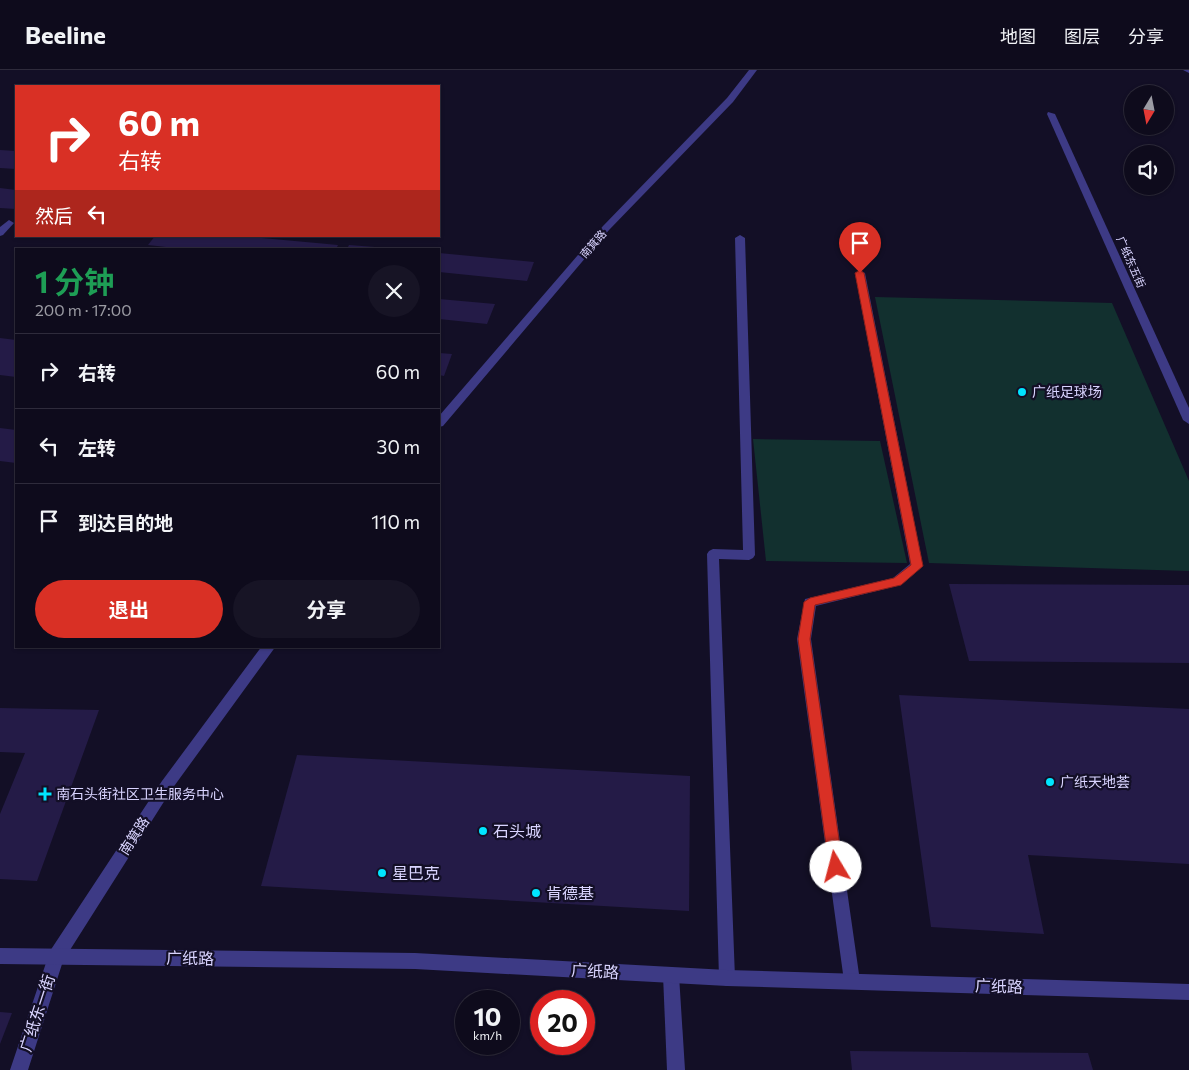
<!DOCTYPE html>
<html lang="zh">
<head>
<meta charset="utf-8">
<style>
	body { margin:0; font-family:Commissioner,"Noto Sans SC",sans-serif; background:#171425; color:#f1f3f6; height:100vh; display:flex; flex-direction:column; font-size:19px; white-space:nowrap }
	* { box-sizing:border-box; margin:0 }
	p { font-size:16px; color:#9b9ba3 }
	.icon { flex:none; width:28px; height:28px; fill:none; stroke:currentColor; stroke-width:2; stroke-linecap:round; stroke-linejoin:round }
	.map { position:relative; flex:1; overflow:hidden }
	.details { position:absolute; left:15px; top:178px; width:425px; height:400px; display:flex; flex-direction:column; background:#0e0b1c; border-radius:0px; box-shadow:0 1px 4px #0004,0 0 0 1px #2e2b3b }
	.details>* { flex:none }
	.banner { position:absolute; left:15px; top:15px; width:425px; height:152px; border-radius:0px; box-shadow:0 1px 4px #0004,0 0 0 1px #2e2b3b; background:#d93025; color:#fff; overflow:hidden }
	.needle { width:32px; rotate:190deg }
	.buttons { position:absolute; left:1124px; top:15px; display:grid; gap:10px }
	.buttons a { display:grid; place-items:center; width:50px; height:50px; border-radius:50%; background:#0e0b1c; box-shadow:0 1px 4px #0004,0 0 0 1px #2e2b3b; font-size:25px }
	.speed { position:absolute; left:455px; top:920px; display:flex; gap:10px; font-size:25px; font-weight:700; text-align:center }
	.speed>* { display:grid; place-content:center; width:65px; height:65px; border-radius:50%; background:#0e0b1c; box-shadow:0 1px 4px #0004,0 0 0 1px #2e2b3b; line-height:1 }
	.speed small { font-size:12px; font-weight:400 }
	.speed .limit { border:8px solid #d22; background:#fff; color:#111 }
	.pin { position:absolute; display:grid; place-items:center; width:42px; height:42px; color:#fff; margin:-51px -21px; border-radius:50% 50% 50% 0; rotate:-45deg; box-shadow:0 0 5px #0007 }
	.pin .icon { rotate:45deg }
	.me { position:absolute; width:55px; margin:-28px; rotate:352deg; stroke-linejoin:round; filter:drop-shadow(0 0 4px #0008) }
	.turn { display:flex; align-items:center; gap:18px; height:105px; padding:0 20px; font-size:22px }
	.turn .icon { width:65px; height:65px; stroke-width:2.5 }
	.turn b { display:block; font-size:35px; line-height:42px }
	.then { display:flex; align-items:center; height:48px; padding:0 20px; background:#0003; gap:10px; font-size:19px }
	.round { display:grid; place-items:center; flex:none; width:52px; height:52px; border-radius:26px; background:#171425 }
	.overview { display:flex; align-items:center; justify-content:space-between; height:85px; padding:0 20px }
	h1 { font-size:30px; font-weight:700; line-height:38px; color:#1e9e55 }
	.cta { display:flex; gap:10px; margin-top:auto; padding:10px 20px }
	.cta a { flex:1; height:58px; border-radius:30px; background:#d93025; color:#fff; font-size:20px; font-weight:700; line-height:58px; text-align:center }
	.cta a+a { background:#171425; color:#f1f3f6 }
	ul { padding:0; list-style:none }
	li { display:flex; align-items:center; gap:15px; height:75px; padding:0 20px; border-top:1px solid #2e2b3b }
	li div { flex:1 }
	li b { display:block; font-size:19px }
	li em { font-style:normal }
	header { display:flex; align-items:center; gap:30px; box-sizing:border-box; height:70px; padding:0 25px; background:#0e0b1c; border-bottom:1px solid #2e2b3b }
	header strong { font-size:24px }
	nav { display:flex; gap:28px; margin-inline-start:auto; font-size:18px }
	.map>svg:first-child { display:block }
</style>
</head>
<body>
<header>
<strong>Beeline</strong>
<nav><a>地图</a><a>图层</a><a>分享</a></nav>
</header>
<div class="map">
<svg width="1189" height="1000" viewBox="0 0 1189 1000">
	<rect width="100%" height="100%" fill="#130f26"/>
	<!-- green -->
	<g fill="#12302f">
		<path d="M875,227L1112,233L1189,411V501L929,493Z"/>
		<path d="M753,369L880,371L907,493L766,491Z"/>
	</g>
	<!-- building -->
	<g fill="#241b47">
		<path d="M0,80L16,81V99L0,98Z"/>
		<path d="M0,118L16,120V139L0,138Z"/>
		<path d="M155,166H242L338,175L336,179H184L148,175Z"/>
		<path d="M349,175L375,177V179H347Z"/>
		<path d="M439,183L534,192L527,211L439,202Z"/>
		<path d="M439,229L495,234L487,254L439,249Z"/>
		<path d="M0,268L16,270V307L0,305Z"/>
		<path d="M439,283L452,284L444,306L439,305Z"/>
		<path d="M0,358L16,360V393L0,391Z"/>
		<path d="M949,514L1189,515V593L969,591Z"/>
		<path d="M899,625L1189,639V794L1028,785L1044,864L931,857Z"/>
		<path d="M0,638L99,640L37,811L0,809V744L25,683L0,682Z"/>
		<path d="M297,685L690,706L689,841L261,816Z"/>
		<path d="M0,942L12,943L0,974Z"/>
		<path d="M850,981L1088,983L1093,1000H852Z"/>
	</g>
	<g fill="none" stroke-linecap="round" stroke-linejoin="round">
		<!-- service -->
		<g fill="#3d3a85" fill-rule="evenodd">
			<path d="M9,150L14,153L3,165L0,166V157Z"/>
			<path d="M740,165L745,168L755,485L753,488L749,490L719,489L735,908L733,914L727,916L721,914L719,908L707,484L709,481L713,479L743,480L735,168Z"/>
			<path d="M860,200L865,203L923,496L901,515L816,536L811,569L860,911L858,917L852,919L846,917L844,911L797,569L805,529L893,508L910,494L855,203Z"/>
		</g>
		<!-- minor -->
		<g fill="#3d3a85" fill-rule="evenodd">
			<path d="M749,0H757L733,32L609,160L443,356L439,357V346L603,156L727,28Z"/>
			<path d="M1048,42L1055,44L1189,338V354L1183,350L1047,44Z"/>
			<path d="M262,576H276L172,719L63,891L28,1000H10L50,881L162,711Z"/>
			<path d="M671,897L677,899L679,905L685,1000H667L663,905L665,899Z"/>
		</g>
		<!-- tertiary -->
		<g fill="#3d3a85" fill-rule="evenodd">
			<path d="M1183,0H1189V3Z"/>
			<path d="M0,878L415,883L727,900L1189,914V930L727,916L415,899L0,894Z"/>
		</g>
	</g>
	<!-- route -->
	<path fill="#d93025" stroke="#8d1f18" d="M860,200L864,203L923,496L901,515L815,535L810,569L843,797L841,802L836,804L831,802L829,797L798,569L804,532L810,528L894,508L911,495L855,203Z"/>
	<!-- markers -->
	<g fill="#00e5ff" stroke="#130f26" stroke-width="2">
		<circle cx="1022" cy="322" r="5"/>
		<circle cx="1050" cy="712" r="5"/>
		<path d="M42.5 716.5h5v5h5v5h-5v5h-5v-5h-5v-5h5z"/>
		<circle cx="483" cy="761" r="5"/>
		<circle cx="382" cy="803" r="5"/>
		<circle cx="536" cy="823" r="5"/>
	</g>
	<g text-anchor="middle" stroke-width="4.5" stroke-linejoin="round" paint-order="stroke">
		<!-- far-street labels -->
		<g font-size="11" fill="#d9d4ff" stroke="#130f26">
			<text transform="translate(593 174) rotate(-49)" y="4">南箕路</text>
			<text transform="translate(1131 192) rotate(66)" y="4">广纸东五街</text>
		</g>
		<!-- poi labels -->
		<g font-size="14" fill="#d9d4ff" stroke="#130f26" text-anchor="start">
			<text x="1032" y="327">广纸足球场</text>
			<text x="1060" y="717">广纸天地荟</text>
			<text x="56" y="729">南石头街社区卫生服务中心</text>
		</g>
		<!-- street labels -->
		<g font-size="14" fill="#d9d4ff" stroke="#130f26">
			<text transform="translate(134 766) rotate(-57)" y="5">南箕路</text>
		</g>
		<!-- near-poi labels -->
		<g font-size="16" fill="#d9d4ff" stroke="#130f26" text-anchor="start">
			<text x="493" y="767">石头城</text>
			<text x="392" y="809">星巴克</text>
			<text x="546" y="829">肯德基</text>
		</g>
		<!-- near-street labels -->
		<g font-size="16" fill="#d9d4ff" stroke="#130f26">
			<text transform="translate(190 888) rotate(1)" y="6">广纸路</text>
			<text transform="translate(595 901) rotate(3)" y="6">广纸路</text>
			<text transform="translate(999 916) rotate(2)" y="6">广纸路</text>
			<text transform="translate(37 943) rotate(-72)" y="6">广纸东一街</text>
		</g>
	</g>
</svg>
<div class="buttons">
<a><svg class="needle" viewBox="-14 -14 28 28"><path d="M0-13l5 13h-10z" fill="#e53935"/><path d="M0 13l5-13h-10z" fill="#9b9ba3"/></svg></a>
<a><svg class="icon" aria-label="sound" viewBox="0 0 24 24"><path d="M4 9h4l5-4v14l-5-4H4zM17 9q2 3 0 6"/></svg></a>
</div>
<div class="speed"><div>10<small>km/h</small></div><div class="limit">20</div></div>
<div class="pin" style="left:860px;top:203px;background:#d93025"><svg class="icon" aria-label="arrive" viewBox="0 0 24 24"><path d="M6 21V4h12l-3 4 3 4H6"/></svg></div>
<svg class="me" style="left:836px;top:797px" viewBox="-20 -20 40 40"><circle r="19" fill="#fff"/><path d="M0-13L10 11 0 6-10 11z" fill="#d93025"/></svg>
<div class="banner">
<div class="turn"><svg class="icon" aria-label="right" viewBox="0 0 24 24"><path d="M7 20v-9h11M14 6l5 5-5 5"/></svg><div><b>60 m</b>右转</div></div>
<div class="then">然后<svg class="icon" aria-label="left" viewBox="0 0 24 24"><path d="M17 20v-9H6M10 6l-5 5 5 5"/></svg></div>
</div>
<section class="details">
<div class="overview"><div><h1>1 分钟</h1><p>200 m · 17:00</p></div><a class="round"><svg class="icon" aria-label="close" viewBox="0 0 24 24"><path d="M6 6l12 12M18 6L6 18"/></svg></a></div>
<ul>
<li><svg class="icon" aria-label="right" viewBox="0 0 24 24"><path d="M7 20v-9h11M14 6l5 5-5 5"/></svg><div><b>右转</b></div><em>60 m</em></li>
<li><svg class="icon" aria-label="left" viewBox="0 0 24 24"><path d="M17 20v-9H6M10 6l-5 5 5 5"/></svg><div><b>左转</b></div><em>30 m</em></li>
<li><svg class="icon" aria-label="arrive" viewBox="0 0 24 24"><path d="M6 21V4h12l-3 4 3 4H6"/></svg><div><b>到达目的地</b></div><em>110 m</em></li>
</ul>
<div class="cta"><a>退出</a><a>分享</a></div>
</section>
</div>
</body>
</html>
